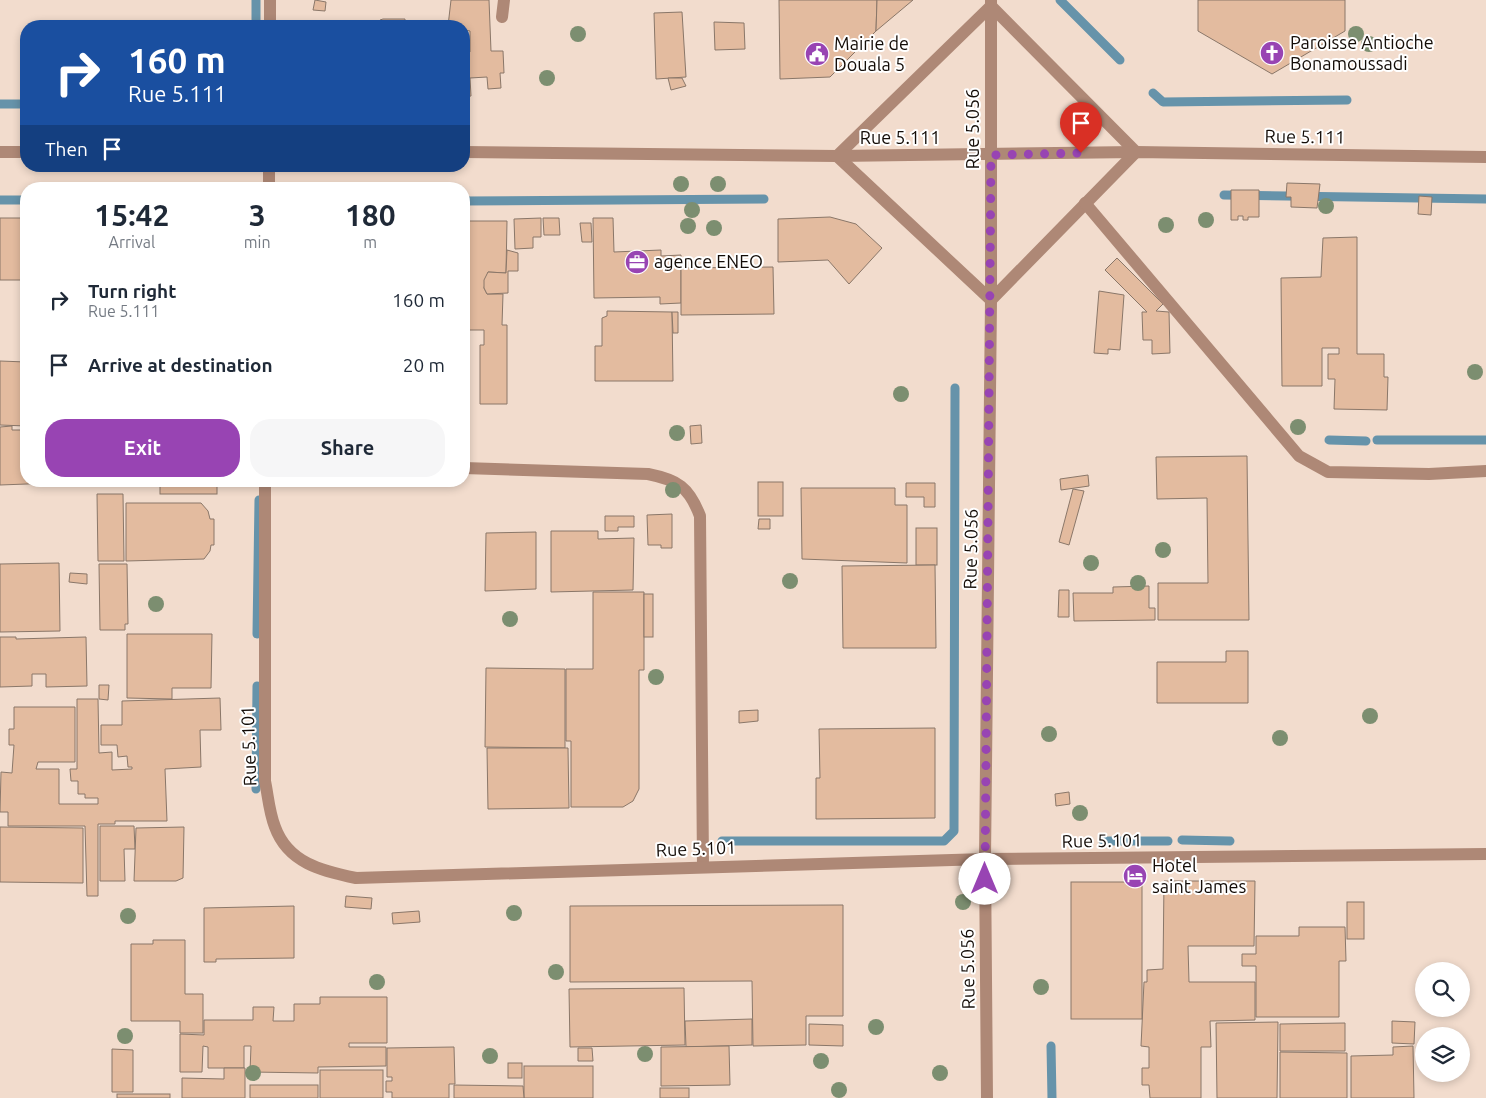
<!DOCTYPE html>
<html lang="en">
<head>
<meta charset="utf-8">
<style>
	body { margin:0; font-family:Ubuntu,sans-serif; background:#f6f6f7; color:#1f2937; height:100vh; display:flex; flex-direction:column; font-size:19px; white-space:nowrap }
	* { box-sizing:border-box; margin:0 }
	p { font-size:16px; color:#747a83 }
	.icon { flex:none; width:28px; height:28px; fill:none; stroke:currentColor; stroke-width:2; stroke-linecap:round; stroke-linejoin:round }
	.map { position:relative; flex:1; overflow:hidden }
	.drawer { position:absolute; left:20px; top:182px; width:450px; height:305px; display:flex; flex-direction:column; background:#fff; border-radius:20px; box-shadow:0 2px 8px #0003 }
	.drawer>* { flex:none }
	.guide { position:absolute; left:20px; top:20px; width:450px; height:152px; border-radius:20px; box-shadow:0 2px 8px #0003; background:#1a4fa0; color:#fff; overflow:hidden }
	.controls { position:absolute; left:1415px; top:962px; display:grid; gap:10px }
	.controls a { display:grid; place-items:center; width:55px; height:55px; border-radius:50%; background:#fff; box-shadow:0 2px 8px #0003; font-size:25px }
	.pin { position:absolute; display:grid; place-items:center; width:42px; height:42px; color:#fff; margin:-51px -21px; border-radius:50% 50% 50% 0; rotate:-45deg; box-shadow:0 0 5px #0007 }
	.pin .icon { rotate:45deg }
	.me { position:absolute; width:55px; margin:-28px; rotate:0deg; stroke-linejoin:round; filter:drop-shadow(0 0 4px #0008) }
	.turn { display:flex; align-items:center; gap:18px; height:105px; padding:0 25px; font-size:22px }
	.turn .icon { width:65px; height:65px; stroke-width:2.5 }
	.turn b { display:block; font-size:35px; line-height:42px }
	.then { display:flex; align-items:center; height:48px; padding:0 25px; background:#0003; gap:10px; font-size:19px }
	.eta { display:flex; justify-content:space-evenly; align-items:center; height:85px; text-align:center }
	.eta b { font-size:30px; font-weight:700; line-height:35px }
	.button { display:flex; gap:10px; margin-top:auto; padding:10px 25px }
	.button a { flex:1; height:58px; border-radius:20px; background:#9844b3; color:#fff; font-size:20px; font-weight:700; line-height:58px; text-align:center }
	.button a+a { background:#f6f6f7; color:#1f2937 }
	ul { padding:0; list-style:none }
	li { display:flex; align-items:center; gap:15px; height:65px; padding:0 25px }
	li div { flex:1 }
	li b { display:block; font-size:19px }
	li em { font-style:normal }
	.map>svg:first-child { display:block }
</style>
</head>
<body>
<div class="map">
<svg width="1486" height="1098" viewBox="0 0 1486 1098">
	<rect width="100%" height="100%" fill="#f2dccd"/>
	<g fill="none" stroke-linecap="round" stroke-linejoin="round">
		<!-- stream -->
		<g stroke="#6693aa" stroke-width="9">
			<path d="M256,0V26"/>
			<path d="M1060,0L1120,60"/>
			<path d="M1153,93L1163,102L1347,100"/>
			<path d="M0,104H26"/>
			<path d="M1224,195L1486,199"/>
			<path d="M0,200H26"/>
			<path d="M464,201L764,199"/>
			<path d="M1329,440L1366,441"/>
			<path d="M1377,440H1486"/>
			<path d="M257,634L259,500"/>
			<path d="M256,789L257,686"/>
			<path d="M1182,840L1230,841"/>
			<path d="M722,841H944L954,831L955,388"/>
			<path d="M1103,841H1168"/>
			<path d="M1051,1046L1052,1098"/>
		</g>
	</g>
	<!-- building -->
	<g fill="#e3bb9f" stroke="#8a7769">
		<path d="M315,0L326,2L325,11L313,10Z"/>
		<path d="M451,0H489L491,51H503L504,73H500L501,88L488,89L487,77L470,78L471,96L464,97V52H470V31L464,30V26H448Z"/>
		<path d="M779,0H877L876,31L830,77L780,79Z"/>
		<path d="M877,0H913L876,31Z"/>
		<path d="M1198,0H1345V31L1272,74L1198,31Z"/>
		<path d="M682,12L686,77L656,79L654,13Z"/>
		<path d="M383,19H405V26H380V20Z"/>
		<path d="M714,22L744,23L745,49L715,50Z"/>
		<path d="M668,78H682L686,86L671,90Z"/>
		<path d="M1287,183L1320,184L1317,208L1291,207V197H1286Z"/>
		<path d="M1231,190H1259V217H1248V220H1243V216H1238V220H1231Z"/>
		<path d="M1419,196L1432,197L1431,215L1418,214Z"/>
		<path d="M830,217L856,224L882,248L849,284L828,260L778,262V219Z"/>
		<rect x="0" y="218" width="26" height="62"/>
		<path d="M541,218V237H533V248L515,249L514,219Z"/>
		<path d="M543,218H559L560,235H544Z"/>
		<path d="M593,218H613L614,252L661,250V256L681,255V303L660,304V297L594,298Z"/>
		<path d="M464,221H507L506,273L488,272L484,288L487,294H503L502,325H507V404H480V345H484V330H464Z"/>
		<path d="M580,223H591L592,242H582Z"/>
		<path d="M1357,237V354H1384V377H1388L1387,410L1334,409L1335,379H1328V354H1339V348H1322V386H1282L1281,278L1321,277L1323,238Z"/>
		<path d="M507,250L518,253V271H508V293L487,294L484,288V280L488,272L506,273Z"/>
		<path d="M1117,258L1163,304L1156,311L1169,312L1170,353L1152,354V340H1143L1142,312H1147L1105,270Z"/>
		<path d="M773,267L774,314L681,315V268Z"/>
		<path d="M1099,291L1124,295L1120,350L1108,349V354L1094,353Z"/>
		<path d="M607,311L672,312L673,381H595V346H602V318L607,316Z"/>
		<path d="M672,312H678V333H673Z"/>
		<path d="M0,361L26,362V426L0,425Z"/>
		<path d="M701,425L702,443L691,444L690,426Z"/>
		<path d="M12,426V430H26V481L53,483L0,485V427Z"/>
		<path d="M1247,456L1249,620H1158V583H1208L1207,498L1157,499L1156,457Z"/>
		<path d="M1088,475L1089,486L1061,490L1060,479Z"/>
		<rect x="160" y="481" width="57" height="13"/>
		<rect x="758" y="482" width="25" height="34"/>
		<path d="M906,483H935V507H924V497H906Z"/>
		<path d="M801,488H895V505H907V563L802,559Z"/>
		<path d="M1073,489L1084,491L1069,545L1059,542Z"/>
		<path d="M97,494H123L124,561H98Z"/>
		<path d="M126,503H201L208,511L210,519H214V545H211L210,551L204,559L126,561Z"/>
		<path d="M672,514V548H661V545H648L647,515Z"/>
		<path d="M605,516H634V527H618V531H605Z"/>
		<path d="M759,519H770V529H758Z"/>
		<rect x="916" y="528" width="21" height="37"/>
		<path d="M551,531H598V539L634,538L633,590L551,592Z"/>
		<path d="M536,532V589L485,591L486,533Z"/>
		<path d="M59,563L60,631L0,632V564Z"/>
		<path d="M99,564H127L128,624H125V630H100Z"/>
		<path d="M935,565L936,648H843L842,566Z"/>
		<path d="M70,573L87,574V584L69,582Z"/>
		<path d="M1149,586V608H1155V620L1074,621L1073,593H1113V587Z"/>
		<path d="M1059,590H1069V617H1058Z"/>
		<path d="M593,592H644V670H639V789L633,801L623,807H571V741H566V669H593Z"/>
		<rect x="644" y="594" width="9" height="43"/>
		<path d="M127,634H212L211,688H172V699L127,698Z"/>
		<path d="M0,637H16V639L86,637L87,686L46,687V674H32V686L0,687Z"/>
		<path d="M1226,651H1248V703H1157V662H1226Z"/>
		<path d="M486,668L565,669V748L485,747Z"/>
		<path d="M99,685H109L108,700L99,699Z"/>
		<path d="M220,698L221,730H200L201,767L165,769L167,821H115V824H98V896H87L85,826H8V812H0L1,772L12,773L14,745H9V729H14V707H75V762H38L36,769H59V804H98V798H85V794H78V781H71L70,769H77V699H98L99,753L112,752V770L132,769V767H128L127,756L118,757L117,745H101V725H122V701Z"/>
		<path d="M758,710V721L739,723V711Z"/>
		<path d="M935,728V818L816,819V778H820L819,729Z"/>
		<path d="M487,748H568L569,808L488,809Z"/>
		<path d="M1069,792L1070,804L1056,806L1055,794Z"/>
		<path d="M100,826H134L135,849H124L125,881H100Z"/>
		<path d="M0,827L83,828V883L0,882Z"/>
		<path d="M184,827L183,878L176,881H134L136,828Z"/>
		<path d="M1164,881H1255L1254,946H1188L1189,982H1255V1020L1210,1021L1211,1047H1201V1098H1150L1149,1085H1142V1068H1149V1047L1141,1046L1144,982H1147V970L1163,969Z"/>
		<rect x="1071" y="882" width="71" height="137"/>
		<path d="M346,896L372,898L371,909L345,907Z"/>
		<rect x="1347" y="902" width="17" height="37"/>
		<path d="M843,905V1016H806V1045L753,1046L752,981L570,982V906Z"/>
		<path d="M294,906V958L216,959V962H204V908Z"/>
		<path d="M419,911L420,922L393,924L392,913Z"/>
		<path d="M1299,927H1345L1346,961H1339V1017H1256V966H1242V954H1256V936H1299Z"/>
		<path d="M153,940H185V994H203V1033H180V1021H131V944H153Z"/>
		<path d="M684,988L685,1045L570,1047L569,989Z"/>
		<path d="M320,997H387V1043H349V1047H386V1066L318,1067V1073L250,1072L251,1046H244V1068H208V1047L203,1046L202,1072H180V1034L204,1035V1020H253V1007H274L273,1021H294V1004H320Z"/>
		<path d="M752,1019V1045L686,1047L685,1021Z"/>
		<path d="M1392,1021L1415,1022L1414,1044L1392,1043Z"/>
		<path d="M1278,1022L1277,1098H1217L1216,1023Z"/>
		<path d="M1345,1023V1051H1280V1024Z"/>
		<path d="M809,1024L843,1025V1046L809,1045Z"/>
		<path d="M729,1046L730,1085L661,1086V1047Z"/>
		<path d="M1413,1046L1414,1098H1351V1056L1393,1055V1047Z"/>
		<path d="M454,1047L455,1084H449V1098H392V1092H386V1081H392V1077H387V1048Z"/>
		<path d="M578,1048H592L593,1061H578Z"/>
		<path d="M112,1049L133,1050V1092H112Z"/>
		<path d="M1280,1052L1347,1053V1098H1280Z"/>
		<rect x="508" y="1063" width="14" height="15"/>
		<rect x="524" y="1066" width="69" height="32"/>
		<path d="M224,1068H245V1098H182V1078L224,1079Z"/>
		<rect x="320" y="1070" width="63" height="28"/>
		<rect x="250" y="1085" width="68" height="13"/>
		<path d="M454,1085L523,1086L524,1098H454Z"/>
		<rect x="660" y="1088" width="29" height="10"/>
		<rect x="117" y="1094" width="53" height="4"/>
	</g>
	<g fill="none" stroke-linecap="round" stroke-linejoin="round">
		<!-- minor -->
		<g stroke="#ae8876" stroke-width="12">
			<path d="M991,6L1136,152L991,300L837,156Z"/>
			<path d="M502,17L504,0"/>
			<path d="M270,26V0"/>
			<path d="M0,152H26"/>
			<path d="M464,152L837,156L1136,152L1486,157"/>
			<path d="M269,189V166"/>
			<path d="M1085,203L1299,456L1328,472L1429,474L1486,471"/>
			<path d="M464,468L648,474C678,480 689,487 700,516L703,866"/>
			<path d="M265,481V781C268,795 269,812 275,827C288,863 322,871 356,878L985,859L1486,854"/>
			<path d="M987,1098L985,859L991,300V0"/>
		</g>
	</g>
	<!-- trees -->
	<g fill="#7c8e70">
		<circle cx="578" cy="34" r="8"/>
		<circle cx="1356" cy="34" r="8"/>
		<circle cx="1369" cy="44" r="8"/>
		<circle cx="547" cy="78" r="8"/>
		<circle cx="681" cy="184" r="8"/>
		<circle cx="718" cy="184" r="8"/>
		<circle cx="1326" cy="206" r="8"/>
		<circle cx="692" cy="210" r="8"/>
		<circle cx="1206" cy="220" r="8"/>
		<circle cx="1166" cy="225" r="8"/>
		<circle cx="688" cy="226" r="8"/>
		<circle cx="714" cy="228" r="8"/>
		<circle cx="1475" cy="372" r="8"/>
		<circle cx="901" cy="394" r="8"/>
		<circle cx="1298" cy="427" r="8"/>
		<circle cx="677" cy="433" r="8"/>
		<circle cx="673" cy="490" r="8"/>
		<circle cx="1163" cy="550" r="8"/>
		<circle cx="1091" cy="563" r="8"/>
		<circle cx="790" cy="581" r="8"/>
		<circle cx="1138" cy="583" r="8"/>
		<circle cx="156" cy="604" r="8"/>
		<circle cx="510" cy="619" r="8"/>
		<circle cx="656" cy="677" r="8"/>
		<circle cx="1370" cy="716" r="8"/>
		<circle cx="1049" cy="734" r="8"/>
		<circle cx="1280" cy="738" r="8"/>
		<circle cx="1080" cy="813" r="8"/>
		<circle cx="963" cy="902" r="8"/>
		<circle cx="514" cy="913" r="8"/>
		<circle cx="128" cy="916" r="8"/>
		<circle cx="556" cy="972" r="8"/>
		<circle cx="377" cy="982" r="8"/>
		<circle cx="1041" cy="987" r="8"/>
		<circle cx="876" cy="1027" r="8"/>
		<circle cx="125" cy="1036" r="8"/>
		<circle cx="645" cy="1054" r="8"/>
		<circle cx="490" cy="1056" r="8"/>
		<circle cx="821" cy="1061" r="8"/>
		<circle cx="253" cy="1073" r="8"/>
		<circle cx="940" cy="1073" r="8"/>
		<circle cx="839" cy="1090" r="8"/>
	</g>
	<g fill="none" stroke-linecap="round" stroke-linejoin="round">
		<!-- route -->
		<path stroke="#9844b3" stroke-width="9" stroke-dasharray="0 16.2" d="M985,879L991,155L1081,153"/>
	</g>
	<!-- icons -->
	<defs>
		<g id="church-disc" transform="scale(1.25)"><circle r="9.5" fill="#9844b3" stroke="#fff"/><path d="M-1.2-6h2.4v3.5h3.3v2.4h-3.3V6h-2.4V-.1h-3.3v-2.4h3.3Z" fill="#fff"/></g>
		<g id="civic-disc" transform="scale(1.25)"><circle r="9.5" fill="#9844b3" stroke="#fff"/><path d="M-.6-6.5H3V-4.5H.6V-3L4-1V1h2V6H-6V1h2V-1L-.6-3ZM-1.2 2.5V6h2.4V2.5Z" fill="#fff"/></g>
		<g id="office-disc" transform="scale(1.25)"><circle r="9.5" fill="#9844b3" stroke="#fff"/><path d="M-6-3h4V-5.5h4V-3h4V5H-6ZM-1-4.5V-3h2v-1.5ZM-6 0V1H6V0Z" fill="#fff"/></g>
		<g id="hotel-disc" transform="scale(1.25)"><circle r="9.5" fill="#9844b3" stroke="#fff"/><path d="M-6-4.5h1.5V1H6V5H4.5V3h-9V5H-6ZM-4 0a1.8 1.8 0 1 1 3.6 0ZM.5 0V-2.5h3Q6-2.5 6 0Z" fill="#fff"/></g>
	</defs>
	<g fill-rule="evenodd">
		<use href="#church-disc" x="1272" y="53"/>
		<use href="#civic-disc" x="817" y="54"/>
		<use href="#office-disc" x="637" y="262"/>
		<use href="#hotel-disc" x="1135" y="876"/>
	</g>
	<g text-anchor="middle" stroke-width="4" stroke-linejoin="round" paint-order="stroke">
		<!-- poi labels -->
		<g font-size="18" fill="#130c07" stroke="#fff" text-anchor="start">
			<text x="1290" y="49">Paroisse Antioche<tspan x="1290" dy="21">Bonamoussadi</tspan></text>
			<text x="834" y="50">Mairie de<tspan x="834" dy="21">Douala 5</tspan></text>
			<text x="654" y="268">agence ENEO</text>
			<text x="1152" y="872">Hotel<tspan x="1152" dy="21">saint James</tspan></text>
		</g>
		<!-- street labels -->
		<g font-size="18" fill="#130c07" stroke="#fff">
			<text transform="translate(973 129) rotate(-90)" y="6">Rue 5.056</text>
			<text transform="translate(1305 137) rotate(1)" y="6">Rue 5.111</text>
			<text x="900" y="144">Rue 5.111</text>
			<text transform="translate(971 549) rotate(-89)" y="6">Rue 5.056</text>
			<text transform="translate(249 746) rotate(-92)" y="6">Rue 5.101</text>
			<text transform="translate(1102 841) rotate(-1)" y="6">Rue 5.101</text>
			<text transform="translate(696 849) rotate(-2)" y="6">Rue 5.101</text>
			<text transform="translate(968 969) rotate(-91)" y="6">Rue 5.056</text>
		</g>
	</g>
</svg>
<div class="controls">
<a><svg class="icon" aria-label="search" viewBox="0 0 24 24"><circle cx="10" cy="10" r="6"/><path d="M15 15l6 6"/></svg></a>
<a><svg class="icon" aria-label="layers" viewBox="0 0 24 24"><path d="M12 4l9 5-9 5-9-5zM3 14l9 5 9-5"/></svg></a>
</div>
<div class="pin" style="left:1081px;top:153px;background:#d93025"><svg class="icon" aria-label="arrive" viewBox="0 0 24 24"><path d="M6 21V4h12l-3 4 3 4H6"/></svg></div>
<svg class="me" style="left:985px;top:879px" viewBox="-20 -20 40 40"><circle r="19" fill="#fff"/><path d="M0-13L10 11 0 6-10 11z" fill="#9844b3"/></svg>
<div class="guide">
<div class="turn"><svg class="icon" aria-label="right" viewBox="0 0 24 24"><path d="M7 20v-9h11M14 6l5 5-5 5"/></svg><div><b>160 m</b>Rue 5.111</div></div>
<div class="then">Then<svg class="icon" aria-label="arrive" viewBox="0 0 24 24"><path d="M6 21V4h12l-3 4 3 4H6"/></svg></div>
</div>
<section class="drawer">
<div class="eta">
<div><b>15:42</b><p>Arrival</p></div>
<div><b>3</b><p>min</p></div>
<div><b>180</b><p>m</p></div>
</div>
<ul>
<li><svg class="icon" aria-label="right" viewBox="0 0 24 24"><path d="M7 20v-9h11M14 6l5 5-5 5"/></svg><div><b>Turn right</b><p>Rue 5.111</p></div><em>160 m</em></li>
<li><svg class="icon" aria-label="arrive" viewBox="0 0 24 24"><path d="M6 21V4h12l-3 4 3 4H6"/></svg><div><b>Arrive at destination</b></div><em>20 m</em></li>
</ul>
<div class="button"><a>Exit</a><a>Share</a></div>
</section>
</div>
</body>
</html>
